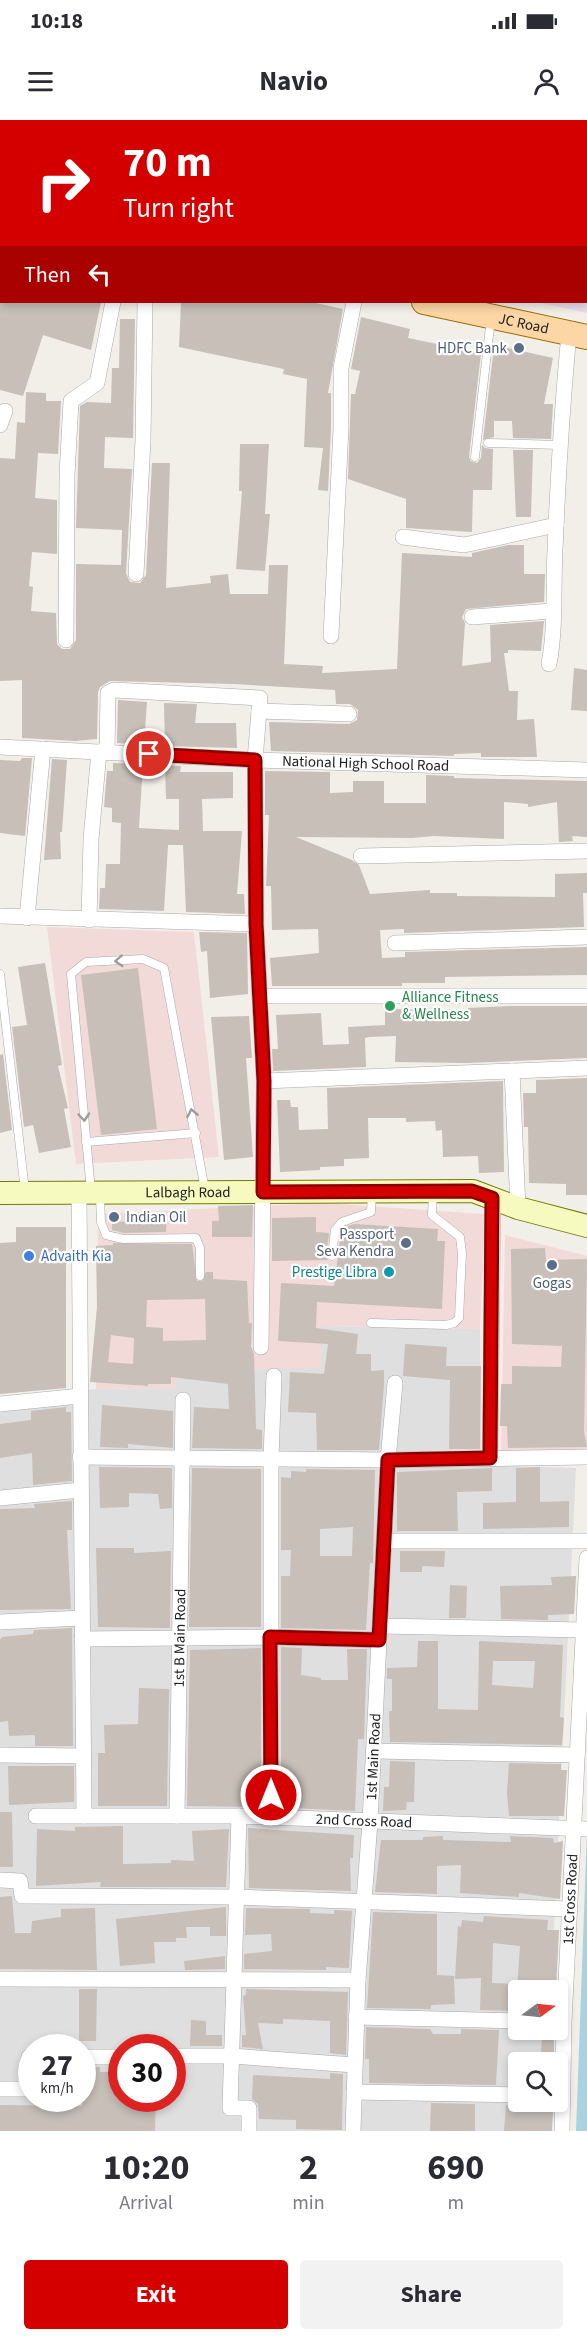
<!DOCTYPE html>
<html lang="en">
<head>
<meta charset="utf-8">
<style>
	body { margin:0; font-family:"Source Sans 3",sans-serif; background:#f2f2f3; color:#2b2b33; height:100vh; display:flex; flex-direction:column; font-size:22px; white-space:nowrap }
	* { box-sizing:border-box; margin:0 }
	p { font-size:20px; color:#7c7c81 }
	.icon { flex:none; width:33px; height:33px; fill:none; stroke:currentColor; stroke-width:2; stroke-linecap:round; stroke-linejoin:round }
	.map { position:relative; height:2011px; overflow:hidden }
	.sheet { display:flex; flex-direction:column; background:#fff; flex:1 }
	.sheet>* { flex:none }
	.banner { position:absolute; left:0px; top:0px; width:588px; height:183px; box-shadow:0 3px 9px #0003; background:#d40000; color:#fff; overflow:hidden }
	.needle { width:39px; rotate:75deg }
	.fabs { position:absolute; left:508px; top:1860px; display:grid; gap:12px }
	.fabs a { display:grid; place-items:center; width:60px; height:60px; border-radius:6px; background:#fff; box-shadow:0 3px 9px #0003; font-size:30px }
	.speed { position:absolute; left:18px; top:1914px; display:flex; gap:12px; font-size:30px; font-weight:700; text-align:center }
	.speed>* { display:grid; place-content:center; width:78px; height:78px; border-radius:50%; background:#fff; box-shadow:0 3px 9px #0003; line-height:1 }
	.speed small { font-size:15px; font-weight:400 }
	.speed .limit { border:9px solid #d22; background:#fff; color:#111 }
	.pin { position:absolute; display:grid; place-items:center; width:51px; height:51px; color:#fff; margin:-26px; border:3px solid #fff; border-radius:50%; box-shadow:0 2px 6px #0007 }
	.me { position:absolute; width:66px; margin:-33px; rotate:0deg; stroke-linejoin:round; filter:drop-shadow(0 0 4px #0008) }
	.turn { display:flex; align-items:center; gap:21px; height:126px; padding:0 24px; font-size:27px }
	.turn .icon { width:78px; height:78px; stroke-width:2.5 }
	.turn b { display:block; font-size:42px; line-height:51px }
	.then { display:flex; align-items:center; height:57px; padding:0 24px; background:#0003; gap:12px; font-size:22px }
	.eta { display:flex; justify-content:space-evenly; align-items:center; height:102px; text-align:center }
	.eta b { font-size:36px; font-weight:700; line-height:42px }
	.cta { display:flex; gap:12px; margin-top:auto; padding:12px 24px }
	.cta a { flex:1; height:69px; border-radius:6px; background:#d40000; color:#fff; font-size:24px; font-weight:700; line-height:69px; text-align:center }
	.cta a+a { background:#f2f2f3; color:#2b2b33 }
	.status { display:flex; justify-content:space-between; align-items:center; height:42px; padding:0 30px; background:#fff; direction:ltr }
	.status svg { height:16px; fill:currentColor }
	header { display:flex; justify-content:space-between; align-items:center; height:78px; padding:0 24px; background:#fff; font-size:27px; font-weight:700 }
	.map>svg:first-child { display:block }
</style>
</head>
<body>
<div class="status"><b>10:18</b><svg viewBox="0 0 49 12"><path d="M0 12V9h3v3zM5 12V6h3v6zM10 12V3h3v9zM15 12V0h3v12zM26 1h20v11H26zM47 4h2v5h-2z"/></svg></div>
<header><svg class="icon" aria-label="menu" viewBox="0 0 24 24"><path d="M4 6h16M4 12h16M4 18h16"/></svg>Navio<svg class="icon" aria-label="person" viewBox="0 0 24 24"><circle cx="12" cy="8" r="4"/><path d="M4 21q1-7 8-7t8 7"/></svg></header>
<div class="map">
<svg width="587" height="2011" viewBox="0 0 587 2011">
	<rect width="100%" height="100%" fill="#f2efe9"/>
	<!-- residential -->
	<path fill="#e0dfdf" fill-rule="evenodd" d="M321,1206L480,1209L481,1345L576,1348L551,1870H519V1910H549L547,1942H519V1982H545L544,2011H0V1280L96,1269L176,1268V1250L321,1247ZM32,1928H82V1978H32ZM122,1928H172V1978H122Z"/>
	<!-- commercial -->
	<g fill="#f2dad9">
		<path d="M47,807L194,812L219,1037L76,1044Z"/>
		<path d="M323,1083L485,1094L480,1209L321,1206V1248L176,1250V1268L96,1269L98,1094Z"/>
		<path d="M505,1115L587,1136V1330L501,1333Z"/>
	</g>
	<!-- industrial -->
	<path fill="#ebdbe8" d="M34,0H587V193L536,182H586V2Z"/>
	<!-- water -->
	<path fill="#aad3df" d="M587,1711V2011H576Z"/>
	<!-- building -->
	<g fill="#c7bfb8" fill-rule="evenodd">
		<path d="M0,182H101L91,230L43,215L23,276L0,270Z"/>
		<path d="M181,182H311L343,189L328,273H331V308L328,371L318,370L323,328L304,327L307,259L283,254L284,249L179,227Z"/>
		<path d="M361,197L410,209L408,218L481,233L469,337L471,341L477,343L481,338L482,325L485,328L493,329L492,370H473L472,412L406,408V379L348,359L351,274H355L360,251L351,249Z"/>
		<path d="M120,199H135L133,318L105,317L104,348L132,349L126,453L130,462L140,463L146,455L152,343H170L166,468L211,463L210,456L228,454L230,474H268L269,445H288L284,544L323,546L322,553L397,549L402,433L472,437V433L508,425H524V454H545L544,482L466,489L462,497L465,503L462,546L491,542L490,505L544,501L541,531L508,530V533H504L509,571H518L517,600L534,599L537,637H481V633L454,634V636L271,631L269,602L349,604L357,600L358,590L350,584H336L335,570L234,564L110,561L100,567L98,572L97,619L75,621L22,618V560L0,561V338L15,339L17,302L25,303L26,272L46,273V281H61L58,334L38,333L35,378L57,380V434L32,432L29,466L33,467L31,491L56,493L57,524L62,529H70L76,520V444L121,445L122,410L76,408L80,286L87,282L111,283L112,248H119Z"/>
		<path d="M499,226L553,238L544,284H553L551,319L513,318L512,301H494V317L483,320L493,235L497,236Z"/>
		<path d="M240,324H269L265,394H270L265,451L236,449L242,371H239Z"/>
		<path d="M513,330H533L531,397H516Z"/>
		<path d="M574,548L587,550V591L571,590Z"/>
		<path d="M118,580L147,582L144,625L117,623Z"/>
		<path d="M164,583L197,584L195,603H236L237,628L165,626Z"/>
		<path d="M32,638L25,716L0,713V640L20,641L22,638Z"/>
		<path d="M52,639L67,640L62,712H60L61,739L44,740Z"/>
		<path d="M113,643L143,644L139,708L179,710V679H166L165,645L181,646L180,652H233V678L202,679L203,711H242L237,774H244L245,794L186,792L183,725H168L164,791L99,789L100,768H105L106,744H120L121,703L112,702V688L104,687L107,651H113Z"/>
		<path d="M265,651L330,652V673L353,672V661H384V683H426V655L454,656V658L587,661V717L572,716L573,721L559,722L557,682L528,687V684L504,682V719L434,716L412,718L296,717L352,740L359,745L370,774L430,770V773H457V776L555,777V754L587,753V773H583L584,807L404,813V809L380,810L382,838L405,837V832L587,827V855L445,857V863H402V866H272L270,838L319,833L318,809L272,810L271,766H266L269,695H265Z"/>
		<path d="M199,812L247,813L248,874L210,878L207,831L201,832Z"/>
		<path d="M45,843L62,945L58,946L68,988L64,989L71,1027L39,1033L33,1005L24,1007L12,907L27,905L18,847Z"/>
		<path d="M138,848L157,1009L101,1015L81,855Z"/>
		<path d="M511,886H587V938L467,943L395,942L396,916L370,917L365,918L366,947L273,951L272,929H278L276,895L321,893L323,925L349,924L348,907L385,905V889L468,890V888Z"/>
		<path d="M249,896L252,938H246L253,1037L224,1040L211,897Z"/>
		<path d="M3,934L12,1010L0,1013V935Z"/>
		<path d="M587,958V1075H566V1064L529,1063L528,1007H524L523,973H536V960Z"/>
		<path d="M503,961L504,1052L479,1053L478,1036L443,1037L442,1010L436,1011L435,1001L406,1002V998H368L369,1038L344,1039V1046L320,1047V1050L280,1052L277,980H290L291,987H298L299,1010L328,1009L327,968Z"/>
		<path d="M253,1085L252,1117H212V1101H219L218,1086Z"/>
		<path d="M148,1095H167L166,1112L124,1113L112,1110V1102L148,1101Z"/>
		<path d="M316,1097V1112L329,1113L326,1135L328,1140L272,1141V1098Z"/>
		<path d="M354,1104L438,1109L437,1121H445L442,1189L317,1182L316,1208L358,1214L356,1234H371V1251L384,1250V1264L379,1330H317L316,1293L288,1292L290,1252L324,1254L328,1224L278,1221L281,1163L334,1166L341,1113H347L348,1106Z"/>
		<path d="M16,1107H66V1268L0,1274V1123L16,1122Z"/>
		<path d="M113,1123L192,1124L197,1161H202L206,1152H213V1159L247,1161L249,1203H252L251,1227L254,1234L256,1309L262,1310V1329L192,1328L194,1287L229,1289L228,1264L171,1257V1264H148V1266L90,1262L97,1187L96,1126L113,1125ZM205,1179L206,1220L163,1221V1208L146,1207L147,1180ZM111,1215L134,1218L133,1244L108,1242Z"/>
		<path d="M545,1128L546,1140L587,1139L584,1312L587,1327L508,1328L507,1306H500L501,1264H512V1246L561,1247L562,1226L512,1224L511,1129Z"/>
		<path d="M405,1224L447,1227L446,1246H481L480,1329H449L450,1260L403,1256Z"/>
		<path d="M102,1285L173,1291V1328L128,1324V1328L100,1327Z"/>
		<path d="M66,1287V1292H71L72,1361L33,1365L32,1333L0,1338V1304L31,1300V1291Z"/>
		<path d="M99,1347L172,1348V1388L160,1389L158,1374L129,1373V1387L100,1388Z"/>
		<path d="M540,1347V1382L569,1381V1407L483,1409V1383L516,1382V1348Z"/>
		<path d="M192,1348L261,1349V1507H189Z"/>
		<path d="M492,1348V1371L457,1372L458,1411H397V1352Z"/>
		<path d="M306,1349L375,1350L373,1443H370L366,1510L281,1508V1456H290L291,1430H281V1357L291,1358V1351L306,1352ZM353,1407L352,1436H320V1409Z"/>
		<path d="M72,1381V1410H67L71,1489L0,1490V1389L35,1388L34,1384Z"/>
		<path d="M96,1428H134V1433L171,1431L170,1508L98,1507Z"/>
		<path d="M400,1431H445L444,1447L422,1446V1452H400Z"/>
		<path d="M576,1456L574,1494L548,1495V1500L501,1499L500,1466L552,1465L551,1457Z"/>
		<path d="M450,1465L467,1466L466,1498H449Z"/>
		<path d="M72,1508L73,1626H35V1615L9,1616L8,1601L0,1602V1520L2,1517L33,1514L34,1510Z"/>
		<path d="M418,1521H438V1589L478,1590L479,1521L563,1525L560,1597L564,1598L562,1625L390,1622L389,1591H392V1559H387V1548L417,1547ZM493,1541H535L533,1568L492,1565Z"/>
		<path d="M281,1527L302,1528L301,1555L321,1558V1560H348L347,1529H367L364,1619H358L355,1691L292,1688L291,1654H281Z"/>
		<path d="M261,1528V1687L187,1686L190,1530Z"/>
		<path d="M139,1568L169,1569L167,1686H98V1633H105L104,1605L138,1604Z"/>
		<path d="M390,1641L415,1642L414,1682H407L406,1690L383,1691L384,1667H389Z"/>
		<path d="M509,1643L561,1644V1650H567L564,1696H509L507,1673Z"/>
		<path d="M8,1646H74V1682L9,1685Z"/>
		<path d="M0,1692H12L13,1747H0Z"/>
		<path d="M123,1706V1744L171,1743V1740L194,1741L192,1711L229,1709L226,1767H100L101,1762L36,1766L37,1709L75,1711V1707Z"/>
		<path d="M248,1708L354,1715L353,1738H350L351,1771L249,1768Z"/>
		<path d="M443,1716V1720L511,1722L510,1716L553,1718L554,1723L563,1721L560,1779L519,1773V1777L460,1773L461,1745L437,1746V1774L375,1772L381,1720H423V1717Z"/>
		<path d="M12,1776L15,1813H31L32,1801L61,1797V1789L95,1788L97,1850L0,1849V1777Z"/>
		<path d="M226,1787V1816H210V1807H186L187,1818H176V1822H154L155,1843L120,1846L116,1799Z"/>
		<path d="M246,1788L310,1789V1793L334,1794V1790L352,1791L349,1848L326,1847V1850L244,1849V1834L272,1831L271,1814L245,1815Z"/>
		<path d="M373,1792L437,1794V1855L454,1856L455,1884L431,1885V1889L367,1888Z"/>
		<path d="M484,1796L548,1800L547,1810H559L556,1870H517L520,1826L493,1823L492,1863L517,1864L516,1891L480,1890L481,1858L455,1859L458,1806L461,1807L462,1800L483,1802Z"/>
		<path d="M225,1836V1849L185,1850L184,1841Z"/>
		<path d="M79,1869H97L96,1921H79Z"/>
		<path d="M246,1869L348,1872L346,1935L330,1933V1901L283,1899V1904L258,1903L263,1929L242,1927V1915H246L243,1876L246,1875Z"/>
		<path d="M191,1900L206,1901V1915H222V1926H190Z"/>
		<path d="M366,1907L430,1909L433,1914H461V1909L499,1910L496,1965L369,1963V1939H365Z"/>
		<path d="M542,1913H554V1933H541Z"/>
		<path d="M82,1947H100V1952H117V1978H156L155,2011H0V1985L82,1986Z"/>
		<path d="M330,1953L343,1954L342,2010L296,2009V2000L259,1999L258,1984L252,1979L253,1955L330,1959Z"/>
		<path d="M431,1983L475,1984V2011H430Z"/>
		<path d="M506,1985L529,1986V1990L553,1991L552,2011H504Z"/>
	</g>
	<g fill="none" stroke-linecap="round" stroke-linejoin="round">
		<!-- lane casing -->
		<g stroke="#a9a9a9" stroke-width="9">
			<g id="lane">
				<path d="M488,323L560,325"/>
				<path d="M475,337L491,198"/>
				<path d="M0,854L25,1071"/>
				<path d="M86,1022L196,1013"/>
				<path d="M91,1071L71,854L86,842L143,839L164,848L205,1070"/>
				<path d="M100,1076L101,1102L106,1115L123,1119L196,1118L200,1128V1156"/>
				<path d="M332,1136L335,1110L342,1102L371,1092L372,1073"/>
				<path d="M371,1203L446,1205L454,1203L459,1198L462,1134L460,1117L432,1095L433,1073"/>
			</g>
		</g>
		<!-- street casing -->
		<g stroke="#a9a9a9" stroke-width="16">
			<g id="street">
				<path d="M212,2V0"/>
				<path d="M352,2V0"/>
				<path d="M498,2V0"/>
				<path d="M0,305L5,291"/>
				<path d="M403,417L464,425L556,405"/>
				<path d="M136,454L143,320L145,182"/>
				<path d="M472,497L552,491"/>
				<path d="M331,516L341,308V248L354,182"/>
				<path d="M66,520L67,355L71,281L97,263L113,182"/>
				<path d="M549,544C556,507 553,467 555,430C558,357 562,286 569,214"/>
				<path id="s1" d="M0,627L255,640L587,650"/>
				<path d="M107,632L108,573L114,570L260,578L259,591"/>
				<path d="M361,736L587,731"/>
				<path d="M0,796L256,804"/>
				<path d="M27,798L43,629"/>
				<path d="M89,800L91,719L99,632"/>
				<path d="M395,823L587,817"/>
				<path d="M261,876H587"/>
				<path d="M512,951L518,1088"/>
				<path d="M264,961L587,948"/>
				<path d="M79,1075L84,1696"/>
				<path d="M261,1227L264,961L256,804L255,640L259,591L349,594"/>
				<path d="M0,1284L80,1276"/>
				<path d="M80,1337L388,1340L587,1337"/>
				<path d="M490,1338L493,1079"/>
				<path d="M0,1378L81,1370"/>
				<path d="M386,1421H587"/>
				<path d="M0,1502L81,1498"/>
				<path d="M380,1506L583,1510"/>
				<path d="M82,1519L270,1517L379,1520"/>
				<path d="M375,1631L577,1635"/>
				<path d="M0,1635L83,1636"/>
				<path id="s2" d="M36,1696H239L587,1709"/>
				<path id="s3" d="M177,1696L183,1280"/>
				<path d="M239,1696L230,1988H249V2011"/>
				<path d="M271,1698V1338L274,1256"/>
				<path d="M0,1760L20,1761L22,1776L236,1777L570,1789"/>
				<path d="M0,1859L358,1860"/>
				<path d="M356,1897L519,1901"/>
				<path d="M172,1936H231L354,1945"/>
				<path d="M82,1937H122"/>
				<path d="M0,1969H27L29,1937H32"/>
				<path d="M354,1972L519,1975"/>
				<path id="s4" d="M353,2011L358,1860L370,1702L388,1340L395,1263"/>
				<path id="s5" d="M562,2011L564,1902L587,1438"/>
			</g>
		</g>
		<!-- secondary casing -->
		<g stroke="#707d05" stroke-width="24">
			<g id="secondary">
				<path d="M191,0L198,2"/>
				<path d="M6,2V0"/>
				<path d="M0,27L2,20"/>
				<path d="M586,88L587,89"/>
				<path id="s6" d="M0,1073L473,1071L518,1088L587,1106"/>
			</g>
		</g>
		<!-- primary casing -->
		<g stroke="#a06b00" stroke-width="26">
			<g id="primary">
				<path d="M0,82H2"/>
				<path id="s7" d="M424,182L587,217"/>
			</g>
		</g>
		<!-- lane -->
		<use href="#lane" stroke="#fff" stroke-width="8"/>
		<!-- street -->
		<use href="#street" stroke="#fff" stroke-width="15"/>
		<!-- secondary -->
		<use href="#secondary" stroke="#f7fabf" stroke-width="22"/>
		<!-- primary -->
		<use href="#primary" stroke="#fcd6a4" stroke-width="24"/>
	</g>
	<!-- one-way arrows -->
	<defs><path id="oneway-chevron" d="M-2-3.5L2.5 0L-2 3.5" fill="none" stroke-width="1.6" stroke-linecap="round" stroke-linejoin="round" transform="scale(1.5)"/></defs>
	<g stroke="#9c9c9c">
		<use href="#oneway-chevron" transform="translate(119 841) rotate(177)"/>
		<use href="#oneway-chevron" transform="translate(192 993) rotate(-101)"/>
		<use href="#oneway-chevron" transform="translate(84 997) rotate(85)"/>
	</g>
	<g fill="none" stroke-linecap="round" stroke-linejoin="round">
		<!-- route casing -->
		<g stroke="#8a0000" stroke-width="15">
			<path id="route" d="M149,634L255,640L256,804L264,961L263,1072L472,1071L492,1078L490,1338L388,1340L379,1520L270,1517L271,1675"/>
		</g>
		<!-- route -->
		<use href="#route" stroke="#d40000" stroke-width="10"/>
	</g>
	<!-- markers -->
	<g fill="#5c6f8a" stroke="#fff" stroke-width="2">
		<circle cx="519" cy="228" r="6"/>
		<circle cx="114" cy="1097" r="6"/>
		<circle cx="406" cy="1123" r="6"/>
		<circle cx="552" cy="1145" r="6"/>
	</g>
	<circle fill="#2e9e5b" stroke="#fff" stroke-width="2" cx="390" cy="886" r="6"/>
	<circle fill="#3f7fe0" stroke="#fff" stroke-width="2" cx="29" cy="1136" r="6"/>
	<circle fill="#0f9aa8" stroke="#fff" stroke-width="2" cx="389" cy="1152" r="6"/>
	<g text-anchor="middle" stroke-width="4.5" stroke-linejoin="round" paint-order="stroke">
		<!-- street labels -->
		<g font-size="15" fill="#222" stroke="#fff">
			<text dy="5" stroke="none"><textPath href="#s7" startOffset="102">JC Road</textPath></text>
			<text dy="5" stroke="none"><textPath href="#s1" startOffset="366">National High School Road</textPath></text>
			<text dy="5" stroke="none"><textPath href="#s6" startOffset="188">Lalbagh Road</textPath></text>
			<text dy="5" stroke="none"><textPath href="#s3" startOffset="178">1st B Main Road</textPath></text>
			<text dy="5" stroke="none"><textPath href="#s4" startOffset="375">1st Main Road</textPath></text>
			<text dy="5" stroke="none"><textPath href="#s2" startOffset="328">2nd Cross Road</textPath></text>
			<text dy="5" stroke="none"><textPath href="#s5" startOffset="232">1st Cross Road</textPath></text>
		</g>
		<!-- service labels -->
		<g font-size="15" fill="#4e5e75" stroke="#fff" text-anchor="end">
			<text x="507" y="233">HDFC Bank</text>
			<text x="126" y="1102" text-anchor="start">Indian Oil</text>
			<text x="394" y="1119">Passport<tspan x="394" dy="17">Seva Kendra</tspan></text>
			<text x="552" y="1168" text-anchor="middle">Gogas</text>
		</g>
		<!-- leisure labels -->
		<g font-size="15" fill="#27864d" stroke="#fff" text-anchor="start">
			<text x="402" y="882">Alliance Fitness<tspan x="402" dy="17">&amp; Wellness</tspan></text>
		</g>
		<!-- shop labels -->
		<g font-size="15" fill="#366cbe" stroke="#fff" text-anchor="start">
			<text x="41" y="1141">Advaith Kia</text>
		</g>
		<!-- culture labels -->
		<g font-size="15" fill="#0d838f" stroke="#fff" text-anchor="end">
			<text x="377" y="1157">Prestige Libra</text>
		</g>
	</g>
</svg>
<div class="fabs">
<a><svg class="needle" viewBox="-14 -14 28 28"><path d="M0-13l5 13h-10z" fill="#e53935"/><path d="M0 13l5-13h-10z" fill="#7c7c81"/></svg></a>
<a><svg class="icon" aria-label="search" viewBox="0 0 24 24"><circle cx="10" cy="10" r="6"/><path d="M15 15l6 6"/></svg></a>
</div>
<div class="speed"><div>27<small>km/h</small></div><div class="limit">30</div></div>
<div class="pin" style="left:149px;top:634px;background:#d93025"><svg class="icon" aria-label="arrive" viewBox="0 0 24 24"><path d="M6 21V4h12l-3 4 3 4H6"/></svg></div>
<svg class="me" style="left:271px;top:1675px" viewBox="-20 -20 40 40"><circle r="17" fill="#d40000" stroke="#fff" stroke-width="3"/><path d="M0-11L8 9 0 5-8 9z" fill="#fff"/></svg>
<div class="banner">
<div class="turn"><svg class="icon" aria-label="right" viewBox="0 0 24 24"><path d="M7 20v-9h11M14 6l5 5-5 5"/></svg><div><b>70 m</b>Turn right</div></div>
<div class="then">Then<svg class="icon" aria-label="left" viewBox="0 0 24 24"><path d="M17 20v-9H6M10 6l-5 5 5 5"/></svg></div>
</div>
</div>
<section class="sheet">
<div class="eta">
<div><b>10:20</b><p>Arrival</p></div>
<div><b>2</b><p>min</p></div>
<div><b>690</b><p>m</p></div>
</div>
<div class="cta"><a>Exit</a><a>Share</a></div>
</section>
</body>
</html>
